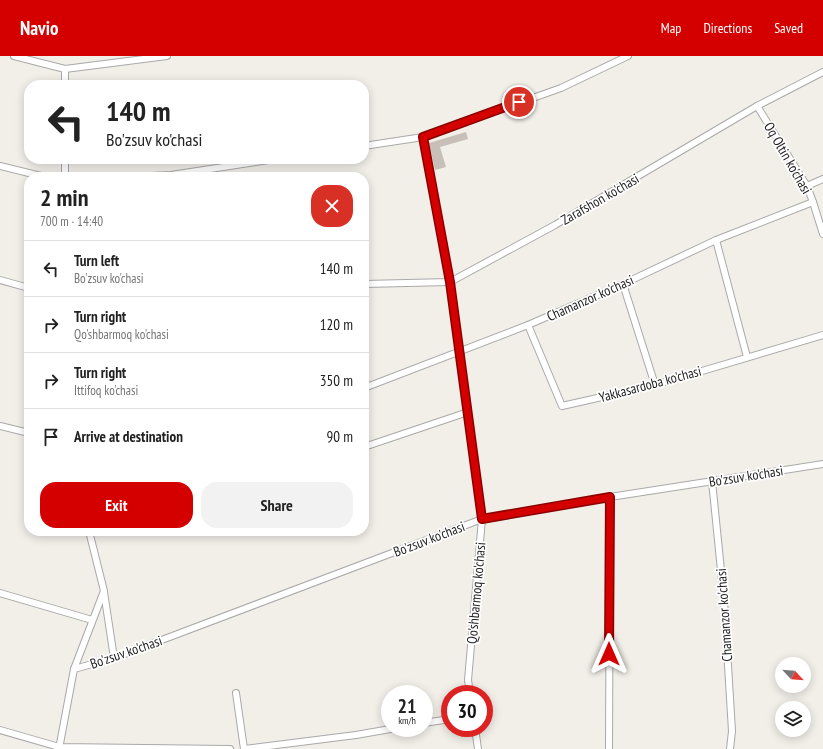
<!DOCTYPE html>
<html lang="en">
<head>
<meta charset="utf-8">
<style>
	body { margin:0; font-family:"PT Sans Narrow",sans-serif; background:#f2f2f2; color:#222; height:100vh; display:flex; flex-direction:column; font-size:15px; white-space:nowrap }
	* { box-sizing:border-box; margin:0 }
	p { font-size:13px; color:#767676 }
	.icon { flex:none; width:22px; height:22px; fill:none; stroke:currentColor; stroke-width:2; stroke-linecap:round; stroke-linejoin:round }
	.map { position:relative; flex:1; overflow:hidden }
	.drawer { position:absolute; left:24px; top:116px; width:345px; height:364px; display:flex; flex-direction:column; background:#fff; border-radius:16px; box-shadow:0 2px 10px #0003 }
	.drawer>* { flex:none }
	.hud { position:absolute; left:24px; top:24px; width:345px; height:84px; border-radius:16px; box-shadow:0 2px 10px #0003; background:#fff; color:#222; overflow:hidden }
	.needle { width:26px; rotate:116deg }
	.fabs { position:absolute; left:775px; top:601px; display:grid; gap:8px }
	.fabs a { display:grid; place-items:center; width:36px; height:36px; border-radius:50%; background:#fff; box-shadow:0 2px 10px #0003; font-size:20px }
	.speed { position:absolute; left:381px; top:629px; display:flex; gap:8px; font-size:20px; font-weight:700; text-align:center }
	.speed>* { display:grid; place-content:center; width:52px; height:52px; border-radius:50%; background:#fff; box-shadow:0 2px 10px #0003; line-height:1 }
	.speed small { font-size:10px; font-weight:400 }
	.speed .limit { border:6px solid #d22; background:#fff; color:#111 }
	.pin { position:absolute; display:grid; place-items:center; width:34px; height:34px; color:#fff; margin:-17px; border:2px solid #fff; border-radius:50%; box-shadow:0 1px 4px #0007 }
	.me { position:absolute; width:44px; margin:-22px; rotate:0deg; stroke-linejoin:round; filter:drop-shadow(0 0 3px #0008) }
	.turn { display:flex; align-items:center; gap:14px; height:84px; padding:0 16px; font-size:18px }
	.turn .icon { width:52px; height:52px; stroke-width:2.5 }
	.turn b { display:block; font-size:28px; line-height:34px }
	.round { display:grid; place-items:center; flex:none; width:42px; height:42px; border-radius:16px; background:#f2f2f2 }
	.summary { display:flex; align-items:center; justify-content:space-between; height:68px; padding:0 16px }
	h1 { font-size:24px; font-weight:700; line-height:30px }
	.primary-button { display:flex; gap:8px; margin-top:auto; padding:8px 16px }
	.primary-button a { flex:1; height:46px; border-radius:16px; background:#d40000; color:#fff; font-size:16px; font-weight:700; line-height:46px; text-align:center }
	.primary-button a+a { background:#f2f2f2; color:#222 }
	ul { padding:0; list-style:none }
	li { display:flex; align-items:center; gap:12px; height:56px; padding:0 16px; border-top:1px solid #e0e0e0 }
	li div { flex:1 }
	li b { display:block; font-size:15px }
	li em { font-style:normal }
	header { display:flex; align-items:center; gap:24px; box-sizing:border-box; height:56px; padding:0 20px; background:#d40000; color:#fff }
	header strong { font-size:19px }
	nav { display:flex; gap:22px; margin-inline-start:auto; font-size:14px }
	.map>svg:first-child { display:block }
</style>
</head>
<body>
<header>
<strong>Navio</strong>
<nav><a>Map</a><a>Directions</a><a>Saved</a></nav>
</header>
<div class="map">
<svg width="823" height="693" viewBox="0 0 823 693">
	<rect width="100%" height="100%" fill="#f2efe9"/>
	<!-- building -->
	<path fill="#c7bfb8" d="M466,76L468,83L440,91L446,111L435,114L429,87Z"/>
	<g fill="none" stroke-linecap="round" stroke-linejoin="round">
		<!-- minor casing -->
		<g stroke="#a9a9a9" stroke-width="8">
			<g id="minor">
				<path d="M14,0L65,13L167,0"/>
				<path d="M65,29V13"/>
				<path d="M757,50L807,130L813,146L823,178"/>
				<path d="M423,81L450,226L482,463L468,624L470,638"/>
				<path d="M364,90L423,81L561,32L628,0"/>
				<path d="M0,110L45,121"/>
				<path d="M65,121V103"/>
				<path d="M132,121L171,119L275,103"/>
				<path d="M807,130L823,123"/>
				<path d="M716,184L747,301"/>
				<path d="M0,224L29,232"/>
				<path d="M364,228L450,226L555,169L757,50L823,16"/>
				<path d="M623,228L655,329"/>
				<path d="M528,269L562,350L655,329L823,279"/>
				<path d="M364,332L528,269L623,228L716,184L813,146"/>
				<path d="M0,370L29,377"/>
				<path d="M364,391L468,356"/>
				<path d="M712,425L724,544L732,675L730,693"/>
				<path d="M104,536L114,602"/>
				<path d="M0,537L92,564"/>
				<path d="M74,613L114,602L482,463L610,441L823,408"/>
				<path d="M236,637L244,693"/>
				<path d="M424,667L450,663"/>
				<path d="M475,672L478,693"/>
				<path d="M0,674L59,691L230,693"/>
				<path d="M59,693L74,613L104,535L89,475"/>
				<path d="M245,693L356,679L396,672"/>
				<path d="M609,693L610,441"/>
			</g>
		</g>
		<!-- minor -->
		<use href="#minor" stroke="#fff" stroke-width="6"/>
	</g>
	<g fill="none" stroke-linecap="round" stroke-linejoin="round">
		<!-- route casing -->
		<g stroke="#8a0000" stroke-width="10">
			<path id="route" d="M519,46L423,81L450,226L482,463L610,441L609,598"/>
		</g>
		<!-- route -->
		<use href="#route" stroke="#d40000" stroke-width="7"/>
	</g>
	<g text-anchor="middle" stroke-width="3.5" stroke-linejoin="round" paint-order="stroke">
		<!-- street labels -->
		<g font-size="14" fill="#222" stroke="#fff">
			<text transform="translate(788 102) rotate(60)" y="5">Oq Oltin ko'chasi</text>
			<text transform="translate(600 143) rotate(-30)" y="5">Zarafshon ko'chasi</text>
			<text transform="translate(590 242) rotate(-24)" y="5">Chamanzor ko'chasi</text>
			<text transform="translate(650 328) rotate(-15)" y="5">Yakkasardoba ko'chasi</text>
			<text transform="translate(746 420) rotate(-9)" y="5">Bo'zsuv ko'chasi</text>
			<text transform="translate(429 483) rotate(-21)" y="5">Bo'zsuv ko'chasi</text>
			<text transform="translate(476 537) rotate(-85)" y="5">Qo'shbarmoq ko'chasi</text>
			<text transform="translate(724 559) rotate(-94)" y="5">Chamanzor ko'chasi</text>
			<text transform="translate(126 596) rotate(-19)" y="5">Bo'zsuv ko'chasi</text>
		</g>
	</g>
</svg>
<div class="fabs">
<a><svg class="needle" viewBox="-14 -14 28 28"><path d="M0-13l5 13h-10z" fill="#e53935"/><path d="M0 13l5-13h-10z" fill="#767676"/></svg></a>
<a><svg class="icon" aria-label="layers" viewBox="0 0 24 24"><path d="M12 4l9 5-9 5-9-5zM3 14l9 5 9-5"/></svg></a>
</div>
<div class="speed"><div>21<small>km/h</small></div><div class="limit">30</div></div>
<div class="pin" style="left:519px;top:46px;background:#d93025"><svg class="icon" aria-label="arrive" viewBox="0 0 24 24"><path d="M6 21V4h12l-3 4 3 4H6"/></svg></div>
<svg class="me" style="left:609px;top:598px" viewBox="-20 -20 40 40"><path d="M0-17L14 15 0 8-14 15z" fill="#d40000" stroke="#fff" stroke-width="4"/></svg>
<div class="hud">
<div class="turn"><svg class="icon" aria-label="left" viewBox="0 0 24 24"><path d="M17 20v-9H6M10 6l-5 5 5 5"/></svg><div><b>140 m</b>Bo'zsuv ko'chasi</div></div>
</div>
<section class="drawer">
<div class="summary"><div><h1>2 min</h1><p>700 m · 14:40</p></div><a class="round" style="background:#d93025;color:#fff"><svg class="icon" aria-label="close" viewBox="0 0 24 24"><path d="M6 6l12 12M18 6L6 18"/></svg></a></div>
<ul>
<li><svg class="icon" aria-label="left" viewBox="0 0 24 24"><path d="M17 20v-9H6M10 6l-5 5 5 5"/></svg><div><b>Turn left</b><p>Bo'zsuv ko'chasi</p></div><em>140 m</em></li>
<li><svg class="icon" aria-label="right" viewBox="0 0 24 24"><path d="M7 20v-9h11M14 6l5 5-5 5"/></svg><div><b>Turn right</b><p>Qo'shbarmoq ko'chasi</p></div><em>120 m</em></li>
<li><svg class="icon" aria-label="right" viewBox="0 0 24 24"><path d="M7 20v-9h11M14 6l5 5-5 5"/></svg><div><b>Turn right</b><p>Ittifoq ko'chasi</p></div><em>350 m</em></li>
<li><svg class="icon" aria-label="arrive" viewBox="0 0 24 24"><path d="M6 21V4h12l-3 4 3 4H6"/></svg><div><b>Arrive at destination</b></div><em>90 m</em></li>
</ul>
<div class="primary-button"><a>Exit</a><a>Share</a></div>
</section>
</div>
</body>
</html>
